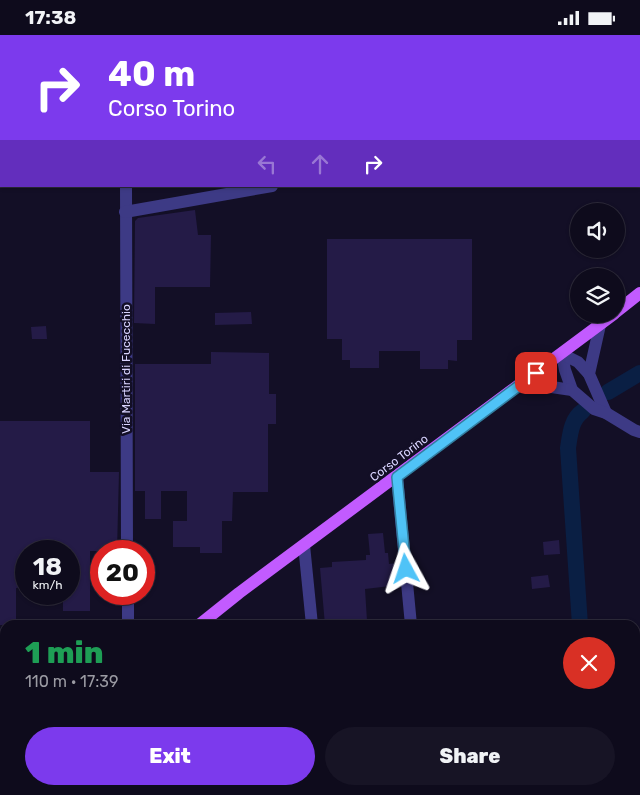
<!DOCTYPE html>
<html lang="en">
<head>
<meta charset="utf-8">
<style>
	body { margin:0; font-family:Rubik,sans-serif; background:#171425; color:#f1f3f6; height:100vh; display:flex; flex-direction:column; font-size:19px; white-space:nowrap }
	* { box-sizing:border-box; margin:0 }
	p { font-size:16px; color:#9b9ba3 }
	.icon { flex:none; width:28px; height:28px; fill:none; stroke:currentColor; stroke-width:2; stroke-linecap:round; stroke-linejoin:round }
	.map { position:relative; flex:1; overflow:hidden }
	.sheet { position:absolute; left:0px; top:585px; width:640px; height:175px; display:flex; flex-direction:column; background:#0e0b1c; border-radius:15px 15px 0 0; box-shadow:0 1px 4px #0004,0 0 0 1px #2e2b3b }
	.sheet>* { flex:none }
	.top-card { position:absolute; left:0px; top:0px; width:640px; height:152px; box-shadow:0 1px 4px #0004,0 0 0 1px #2e2b3b; background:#7c3aed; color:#fff; overflow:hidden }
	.controls { position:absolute; left:570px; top:168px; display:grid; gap:10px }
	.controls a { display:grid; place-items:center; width:55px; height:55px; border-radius:50%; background:#0e0b1c; box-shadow:0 1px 4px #0004,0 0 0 1px #2e2b3b; font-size:25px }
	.speed { position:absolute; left:15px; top:505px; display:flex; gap:10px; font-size:25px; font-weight:700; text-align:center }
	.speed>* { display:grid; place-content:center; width:65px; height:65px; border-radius:50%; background:#0e0b1c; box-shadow:0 1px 4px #0004,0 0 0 1px #2e2b3b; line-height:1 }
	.speed small { font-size:12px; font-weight:400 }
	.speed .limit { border:8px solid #d22; background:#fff; color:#111 }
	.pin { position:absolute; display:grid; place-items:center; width:42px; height:42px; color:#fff; margin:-21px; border-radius:10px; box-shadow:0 2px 8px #0006 }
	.me { position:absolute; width:55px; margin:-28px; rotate:355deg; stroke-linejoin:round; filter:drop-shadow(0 0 4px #0008) }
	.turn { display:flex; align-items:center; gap:18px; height:105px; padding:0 25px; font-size:22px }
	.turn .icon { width:65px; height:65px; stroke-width:2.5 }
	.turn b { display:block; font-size:35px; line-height:42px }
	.lanes { display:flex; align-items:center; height:48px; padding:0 25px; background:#0003; justify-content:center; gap:25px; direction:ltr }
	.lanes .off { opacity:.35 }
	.round { display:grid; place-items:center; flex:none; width:52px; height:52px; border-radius:26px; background:#171425 }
	.headline { display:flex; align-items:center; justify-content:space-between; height:85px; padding:0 25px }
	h1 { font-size:30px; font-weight:800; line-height:38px; color:#1e9e55 }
	.button { display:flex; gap:10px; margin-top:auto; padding:10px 25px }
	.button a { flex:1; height:58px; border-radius:30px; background:#7c3aed; color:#fff; font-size:20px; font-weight:800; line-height:58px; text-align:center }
	.button a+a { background:#171425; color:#f1f3f6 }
	.status { display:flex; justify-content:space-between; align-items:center; height:35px; padding:0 25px; background:#0e0b1c; direction:ltr }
	.status svg { height:14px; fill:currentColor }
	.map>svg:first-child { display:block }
</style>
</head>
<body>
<div class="status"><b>17:38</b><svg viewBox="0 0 49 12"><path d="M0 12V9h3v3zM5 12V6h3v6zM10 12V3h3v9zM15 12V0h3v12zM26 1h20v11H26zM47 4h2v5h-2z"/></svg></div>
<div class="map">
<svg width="640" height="760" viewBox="0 0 640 760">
	<rect width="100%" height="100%" fill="#130f26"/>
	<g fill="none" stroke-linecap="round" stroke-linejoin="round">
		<!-- canal -->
		<g stroke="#0a1f44" stroke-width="16">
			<path d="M608,357L640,338"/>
			<path d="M580,590L568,413C570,400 571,384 583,376"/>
			<path d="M592,755V760"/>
		</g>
	</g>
	<!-- building -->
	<g fill="#241b47">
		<path d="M195,175L198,200H211L210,252H155V289L134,288L135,186L138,183Z"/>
		<path d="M327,204H472V305H457V326L448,325V334H420V316H379V333H350V325H342V304H327Z"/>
		<path d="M251,277L252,289L215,290V278Z"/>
		<path d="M46,291L47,304H32L31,292Z"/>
		<path d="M211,317L269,318V359H276V389H268V457H233L232,486H222V518H200V512H173V486H187V456H161V484H145V456H135V329H211Z"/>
		<path d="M0,386H90V437H119L117,516H90V576H63V559H69V516H26V552L16,553V590H0Z"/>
		<path d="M383,498L385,518H388L389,529L397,528L399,550L365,554L367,586L355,588V590H325L320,533L332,532V527L366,525V520H370L368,499Z"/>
		<path d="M559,505L560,519L544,520L543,507Z"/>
		<path d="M548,540L550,552L532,554L531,542Z"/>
	</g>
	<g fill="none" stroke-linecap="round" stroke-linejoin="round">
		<!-- minor -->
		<g stroke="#3d3a85" stroke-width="12">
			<path d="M129,1V0"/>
			<path d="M126,151L127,516"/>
			<path d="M125,177L272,151"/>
			<path d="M600,290L589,339L606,378"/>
			<path d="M562,319L565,335L572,355"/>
			<path d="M562,319L578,327L589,339"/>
			<path d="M524,348L572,355L594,374L606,378L634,395L640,397"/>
			<path d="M397,442L411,590"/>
			<path d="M304,510L312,590"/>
			<path d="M128,559V590"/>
			<path d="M327,755L328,760"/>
			<path d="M428,755V760"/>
		</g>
		<!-- major -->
		<g stroke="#c25bff" stroke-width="12">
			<path d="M616,277L640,258"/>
			<path d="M199,590L239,558L614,279"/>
			<path d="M0,745L5,741"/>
		</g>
	</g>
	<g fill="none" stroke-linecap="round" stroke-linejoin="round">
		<!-- route casing -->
		<g stroke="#337fa1" stroke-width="12">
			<path id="route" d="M406,534L397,442L536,338"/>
		</g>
		<!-- route -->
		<use href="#route" stroke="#4fc3f7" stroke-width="9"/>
	</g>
	<g text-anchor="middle" stroke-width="5" stroke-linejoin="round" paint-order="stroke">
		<!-- street labels -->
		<g font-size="12" fill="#d9d4ff" stroke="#130f26">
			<text transform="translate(126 334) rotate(-90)" y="4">Via Martiri di Fucecchio</text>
			<text transform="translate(399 423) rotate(-37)" y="4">Corso Torino</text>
		</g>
	</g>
</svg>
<div class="controls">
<a><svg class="icon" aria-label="sound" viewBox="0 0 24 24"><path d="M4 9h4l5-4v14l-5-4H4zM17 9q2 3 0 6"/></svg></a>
<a><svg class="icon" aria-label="layers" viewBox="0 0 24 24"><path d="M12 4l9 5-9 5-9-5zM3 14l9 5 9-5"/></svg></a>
</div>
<div class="speed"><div>18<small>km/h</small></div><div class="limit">20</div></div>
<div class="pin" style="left:536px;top:338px;background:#d93025"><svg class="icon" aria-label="arrive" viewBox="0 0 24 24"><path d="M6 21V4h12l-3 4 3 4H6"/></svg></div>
<svg class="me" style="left:406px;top:534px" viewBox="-20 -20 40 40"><path d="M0-17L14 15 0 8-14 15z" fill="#4fc3f7" stroke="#fff" stroke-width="4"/></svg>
<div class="top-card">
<div class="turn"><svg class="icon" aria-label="right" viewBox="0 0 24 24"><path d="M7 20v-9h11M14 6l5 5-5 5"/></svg><div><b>40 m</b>Corso Torino</div></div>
<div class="lanes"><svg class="icon off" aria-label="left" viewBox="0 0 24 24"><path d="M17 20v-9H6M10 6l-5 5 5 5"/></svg><svg class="icon off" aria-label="ahead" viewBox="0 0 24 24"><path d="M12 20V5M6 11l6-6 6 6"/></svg><svg class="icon" aria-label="right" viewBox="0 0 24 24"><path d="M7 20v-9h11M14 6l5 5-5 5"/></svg></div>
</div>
<section class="sheet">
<div class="headline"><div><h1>1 min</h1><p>110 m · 17:39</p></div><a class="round" style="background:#d93025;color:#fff"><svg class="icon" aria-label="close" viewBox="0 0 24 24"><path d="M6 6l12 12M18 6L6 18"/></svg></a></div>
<div class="button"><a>Exit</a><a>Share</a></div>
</section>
</div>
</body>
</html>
